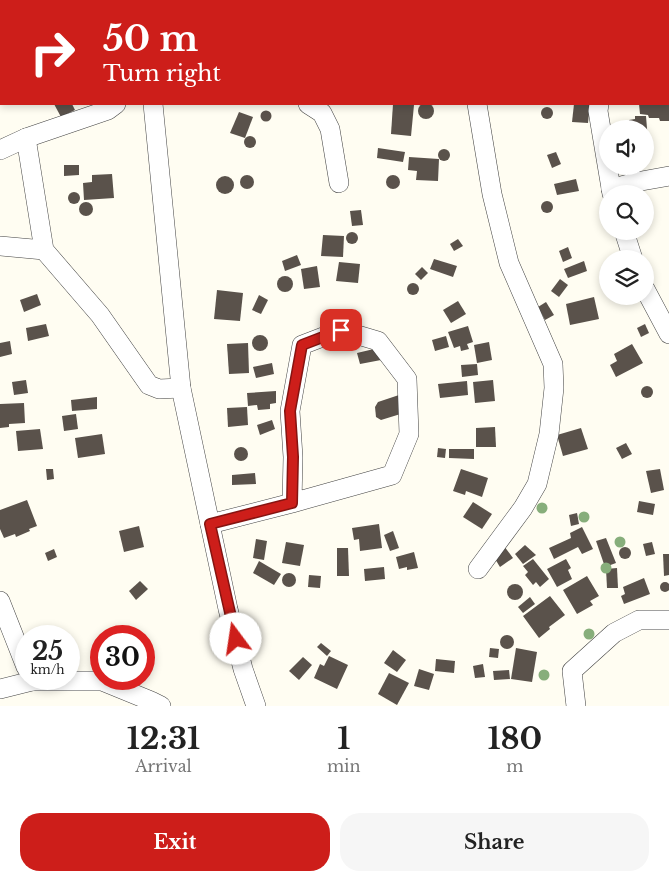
<!DOCTYPE html>
<html lang="en">
<head>
<meta charset="utf-8">
<style>
	body { margin:0; font-family:"Libre Baskerville",serif; background:#f6f6f6; color:#222; height:100vh; display:flex; flex-direction:column; font-size:19px; white-space:nowrap }
	* { box-sizing:border-box; margin:0 }
	p { font-size:16px; color:#767676 }
	.icon { flex:none; width:28px; height:28px; fill:none; stroke:currentColor; stroke-width:2; stroke-linecap:round; stroke-linejoin:round }
	.map { position:relative; height:706px; overflow:hidden }
	.drawer { display:flex; flex-direction:column; background:#fff; flex:1 }
	.drawer>* { flex:none }
	.banner { position:absolute; left:0px; top:0px; width:670px; height:105px; box-shadow:0 2px 8px #0003; background:#cd1e1a; color:#fff; overflow:hidden }
	.controls { position:absolute; left:599px; top:120px; display:grid; gap:10px }
	.controls a { display:grid; place-items:center; width:55px; height:55px; border-radius:50%; background:#fff; box-shadow:0 2px 8px #0003; font-size:25px }
	.speed { position:absolute; left:15px; top:625px; display:flex; gap:10px; font-size:25px; font-weight:700; text-align:center }
	.speed>* { display:grid; place-content:center; width:65px; height:65px; border-radius:50%; background:#fff; box-shadow:0 2px 8px #0003; line-height:1 }
	.speed small { font-size:12px; font-weight:400 }
	.speed .limit { border:8px solid #d22; background:#fff; color:#111 }
	.pin { position:absolute; display:grid; place-items:center; width:42px; height:42px; color:#fff; margin:-21px; border-radius:10px; box-shadow:0 2px 8px #0006 }
	.me { position:absolute; width:55px; margin:-28px; rotate:346deg; stroke-linejoin:round; filter:drop-shadow(0 0 4px #0008) }
	.turn { display:flex; align-items:center; gap:18px; height:105px; padding:0 20px; font-size:22px }
	.turn .icon { width:65px; height:65px; stroke-width:2.5 }
	.turn b { display:block; font-size:35px; line-height:42px }
	.eta { display:flex; justify-content:space-evenly; align-items:center; height:85px; text-align:center }
	.eta b { font-size:30px; font-weight:700; line-height:35px }
	.action { display:flex; gap:10px; margin-top:auto; padding:10px 20px }
	.action a { flex:1; height:58px; border-radius:20px; background:#cd1e1a; color:#fff; font-size:20px; font-weight:700; line-height:58px; text-align:center }
	.action a+a { background:#f6f6f6; color:#222 }
	.map>svg:first-child { display:block }
</style>
</head>
<body>
<div class="map">
<svg width="669" height="706" viewBox="0 0 669 706">
	<rect width="100%" height="100%" fill="#fffdf2"/>
	<!-- building -->
	<g fill="#5a524b">
		<circle cx="426" cy="111" r="8"/>
		<path d="M54,104H72L75,110L61,117Z"/>
		<path d="M393,104L414,105L411,136L391,134Z"/>
		<path d="M574,104H590L588,123L572,122Z"/>
		<path d="M639,104H669V121H660L659,118H649L648,115L640,114Z"/>
		<circle cx="547" cy="113" r="6"/>
		<circle cx="266" cy="116" r="5.5"/>
		<path d="M239,112L253,117L245,138L230,133Z"/>
		<path d="M635,116H646L648,141H645V129H629V120L635,119Z"/>
		<circle cx="250" cy="142" r="6"/>
		<path d="M378,148L405,152L403,162L377,158Z"/>
		<circle cx="444" cy="155" r="6"/>
		<path d="M556,152L561,164L552,168L547,155Z"/>
		<path d="M409,157L439,159L438,181L416,180L417,171L408,170Z"/>
		<path d="M64,165H79V175L64,176Z"/>
		<path d="M112,174L114,198L84,200L83,183L92,182V175Z"/>
		<circle cx="247" cy="182" r="7"/>
		<circle cx="393" cy="182" r="7"/>
		<circle cx="225" cy="185" r="9"/>
		<path d="M576,179L579,191L557,195L554,184Z"/>
		<circle cx="74" cy="198" r="6"/>
		<circle cx="547" cy="207" r="6"/>
		<circle cx="86" cy="209" r="7"/>
		<path d="M361,210L363,225L352,226L350,211Z"/>
		<circle cx="352" cy="238" r="6"/>
		<path d="M323,235L344,236L343,257L321,256Z"/>
		<path d="M458,239L463,246L454,251L450,244Z"/>
		<path d="M568,247L572,258L563,262L559,251Z"/>
		<path d="M297,255L301,265L285,271L282,261Z"/>
		<path d="M434,259L457,266L453,277L430,269Z"/>
		<path d="M584,261L587,271L568,278L564,269Z"/>
		<path d="M339,262L360,264L358,283L336,281Z"/>
		<path d="M317,266L320,287L304,289L301,269Z"/>
		<path d="M422,267L428,273L421,280L415,274Z"/>
		<circle cx="285" cy="284" r="8"/>
		<path d="M560,279L568,285L559,297L551,291Z"/>
		<circle cx="413" cy="289" r="6"/>
		<path d="M217,290L243,293L240,321L214,319Z"/>
		<path d="M37,294L41,305L24,312L20,300Z"/>
		<path d="M259,295L268,300L261,314L252,310Z"/>
		<path d="M594,297L599,319L570,325L566,304Z"/>
		<path d="M458,301L466,314L451,323L443,310Z"/>
		<path d="M546,302L554,315L545,320L538,307Z"/>
		<path d="M46,324L49,336L28,341L26,328Z"/>
		<path d="M645,324L649,333L641,337L637,328Z"/>
		<path d="M468,326L473,342L467,344L469,349L461,351L460,346L454,348L448,332Z"/>
		<circle cx="260" cy="343" r="8"/>
		<path d="M446,336L449,347L435,351L432,340Z"/>
		<path d="M10,341L12,354L0,357V343Z"/>
		<path d="M489,342L492,360L477,363L474,345Z"/>
		<path d="M248,343L249,373L229,374L227,344Z"/>
		<path d="M632,344L643,363L616,377L610,365L617,361L614,354Z"/>
		<path d="M378,348L381,360L360,364L357,353Z"/>
		<path d="M272,363L274,374L256,378L253,367Z"/>
		<path d="M477,364L478,375L462,377L461,365Z"/>
		<path d="M26,380L28,393L14,395L12,382Z"/>
		<path d="M493,380L495,401L475,403L473,382Z"/>
		<path d="M467,381L468,395L440,398L438,384Z"/>
		<circle cx="647" cy="392" r="6"/>
		<path d="M276,391V403L270,404V409L258,410L257,405L248,406L247,393Z"/>
		<path d="M399,395L407,412L381,420L376,417L375,407L378,402Z"/>
		<path d="M97,397V409L72,411L71,400Z"/>
		<path d="M24,403L25,423L9,424V427L0,428V404Z"/>
		<path d="M247,407L248,425L228,427L227,408Z"/>
		<path d="M76,414L78,429L64,431L62,416Z"/>
		<path d="M272,420L275,429L260,435L257,425Z"/>
		<path d="M495,427L496,447H476V428Z"/>
		<path d="M581,428L588,449L563,456L557,435Z"/>
		<path d="M40,429L43,449L18,451L16,431Z"/>
		<path d="M102,434L105,454L78,458L75,438Z"/>
		<path d="M626,443L632,454L622,459L616,448Z"/>
		<circle cx="241" cy="454" r="7"/>
		<path d="M438,448L446,449L445,458L437,457Z"/>
		<path d="M449,449H474V459L449,458Z"/>
		<path d="M46,469H53L54,479L47,480Z"/>
		<path d="M461,469L488,478L482,497L466,491L465,495L453,491Z"/>
		<path d="M660,469L664,490L651,493L646,471Z"/>
		<path d="M255,473L256,484L232,485V475Z"/>
		<path d="M27,500L37,526L29,529L30,531L16,537L15,534L4,538L0,529V510Z"/>
		<path d="M639,501L655,504L653,515L637,512Z"/>
		<path d="M473,502L492,514L482,529L463,517Z"/>
		<path d="M577,513L579,524L571,526L569,515Z"/>
		<path d="M379,524L382,548L360,551L359,539L354,540L352,528Z"/>
		<path d="M139,526L144,547L124,552L119,531Z"/>
		<path d="M582,527L593,549L582,554L578,547L554,559L549,548L571,538L570,533Z"/>
		<path d="M393,531L399,548L390,551L384,535Z"/>
		<path d="M606,538L616,563L605,567L596,541Z"/>
		<path d="M256,539L267,541L264,560L253,558Z"/>
		<path d="M286,542L304,545L300,566L282,563Z"/>
		<path d="M652,542L655,554L646,556L643,544Z"/>
		<path d="M525,545L536,555L523,564L515,554Z"/>
		<path d="M504,546L513,558L500,567L492,554Z"/>
		<circle cx="625" cy="553" r="6"/>
		<path d="M337,548H348L349,576H337Z"/>
		<path d="M54,549L57,557L48,561L45,553Z"/>
		<path d="M414,552L418,568L407,570V567L399,569L396,557Z"/>
		<path d="M663,554H669V575L664,576Z"/>
		<path d="M533,559L549,579L540,587L536,582L533,585L525,575L528,572L523,566Z"/>
		<path d="M566,559L571,568L568,570L572,579L557,587L547,569Z"/>
		<path d="M259,561L281,574L274,585L253,573Z"/>
		<path d="M384,567L385,579L365,581L364,569Z"/>
		<path d="M617,568L618,588H607L606,569Z"/>
		<circle cx="289" cy="580" r="7"/>
		<path d="M309,575L321,576L320,588L308,587Z"/>
		<path d="M587,576L599,596L590,601L593,605L577,614L563,590Z"/>
		<path d="M644,578L650,594L624,604L621,596L625,594L623,587Z"/>
		<path d="M140,581L148,589L136,600L129,591Z"/>
		<circle cx="665" cy="587" r="5"/>
		<circle cx="515" cy="592" r="8"/>
		<path d="M550,596L565,615L549,627L550,629L539,638L523,616Z"/>
		<path d="M530,597L535,604L523,613L518,607Z"/>
		<circle cx="507" cy="642" r="7"/>
		<path d="M321,643L331,651L327,656L317,647Z"/>
		<path d="M490,648L499,649L498,658L489,657Z"/>
		<path d="M516,648L537,652L532,682L511,679Z"/>
		<path d="M393,650L406,660L397,672L384,663Z"/>
		<path d="M329,656L348,665L337,689L314,678L320,664L324,666Z"/>
		<path d="M303,657L312,665L299,680L289,671Z"/>
		<path d="M436,659L455,661L454,673L435,671Z"/>
		<path d="M483,664L485,677L475,678L473,666Z"/>
		<path d="M419,669L434,674L429,690L414,686Z"/>
		<path d="M509,670L510,679L494,680L493,671Z"/>
		<path d="M389,673L409,683L397,705L378,694Z"/>
	</g>
	<g fill="none" stroke-linecap="round" stroke-linejoin="round">
		<!-- minor casing -->
		<g stroke="#434343" stroke-width="20">
			<g id="minor">
				<path d="M62,0L63,1"/>
				<path d="M145,0V1"/>
				<path d="M496,1L497,0"/>
				<path d="M621,1L622,0"/>
				<path d="M0,12L1,13"/>
				<path d="M153,104L181,388L228,609L243,669L256,706"/>
				<path d="M308,104L322,113L330,129L339,183"/>
				<path d="M477,104L492,194L509,263L553,364L554,388L549,434L537,484L523,508L478,569"/>
				<path d="M599,104L598,111L612,194"/>
				<path d="M26,138L44,250L100,315L149,385L159,389L181,388"/>
				<path d="M0,150L26,138L108,110L116,104"/>
				<path d="M611,189L636,182L669,176"/>
				<path d="M624,231L633,259"/>
				<path d="M0,246L44,250"/>
				<path d="M645,289L669,334"/>
				<path d="M210,524L292,503L392,475L409,434L407,379L378,341L341,330L302,345L290,411L293,457L292,503"/>
				<path d="M0,601L26,667"/>
				<path d="M31,679L32,681H102L151,701L161,706"/>
				<path d="M0,689L32,681"/>
				<path d="M576,706L572,671L614,633L639,620H669"/>
			</g>
		</g>
		<!-- minor -->
		<use href="#minor" stroke="#fff" stroke-width="19"/>
	</g>
	<!-- trees -->
	<g fill="#87ae7b">
		<circle cx="542" cy="508" r="5.5"/>
		<circle cx="584" cy="517" r="5.5"/>
		<circle cx="620" cy="542" r="5.5"/>
		<circle cx="606" cy="568" r="5.5"/>
		<circle cx="589" cy="634" r="5.5"/>
		<circle cx="544" cy="675" r="5.5"/>
	</g>
	<g fill="none" stroke-linecap="round" stroke-linejoin="round">
		<!-- route casing -->
		<g stroke="#851411" stroke-width="12">
			<path id="route" d="M236,639L210,524L292,503L293,457L290,411L302,345L341,330"/>
		</g>
		<!-- route -->
		<use href="#route" stroke="#cd1e1a" stroke-width="9"/>
	</g>
</svg>
<div class="controls">
<a><svg class="icon" aria-label="sound" viewBox="0 0 24 24"><path d="M4 9h4l5-4v14l-5-4H4zM17 9q2 3 0 6"/></svg></a>
<a><svg class="icon" aria-label="search" viewBox="0 0 24 24"><circle cx="10" cy="10" r="6"/><path d="M15 15l6 6"/></svg></a>
<a><svg class="icon" aria-label="layers" viewBox="0 0 24 24"><path d="M12 4l9 5-9 5-9-5zM3 14l9 5 9-5"/></svg></a>
</div>
<div class="speed"><div>25<small>km/h</small></div><div class="limit">30</div></div>
<div class="pin" style="left:341px;top:330px;background:#d93025"><svg class="icon" aria-label="arrive" viewBox="0 0 24 24"><path d="M6 21V4h12l-3 4 3 4H6"/></svg></div>
<svg class="me" style="left:236px;top:639px" viewBox="-20 -20 40 40"><circle r="19" fill="#fff"/><path d="M0-13L10 11 0 6-10 11z" fill="#cd1e1a"/></svg>
<div class="banner">
<div class="turn"><svg class="icon" aria-label="right" viewBox="0 0 24 24"><path d="M7 20v-9h11M14 6l5 5-5 5"/></svg><div><b>50 m</b>Turn right</div></div>
</div>
</div>
<section class="drawer">
<div class="eta">
<div><b>12:31</b><p>Arrival</p></div>
<div><b>1</b><p>min</p></div>
<div><b>180</b><p>m</p></div>
</div>
<div class="action"><a>Exit</a><a>Share</a></div>
</section>
</body>
</html>
